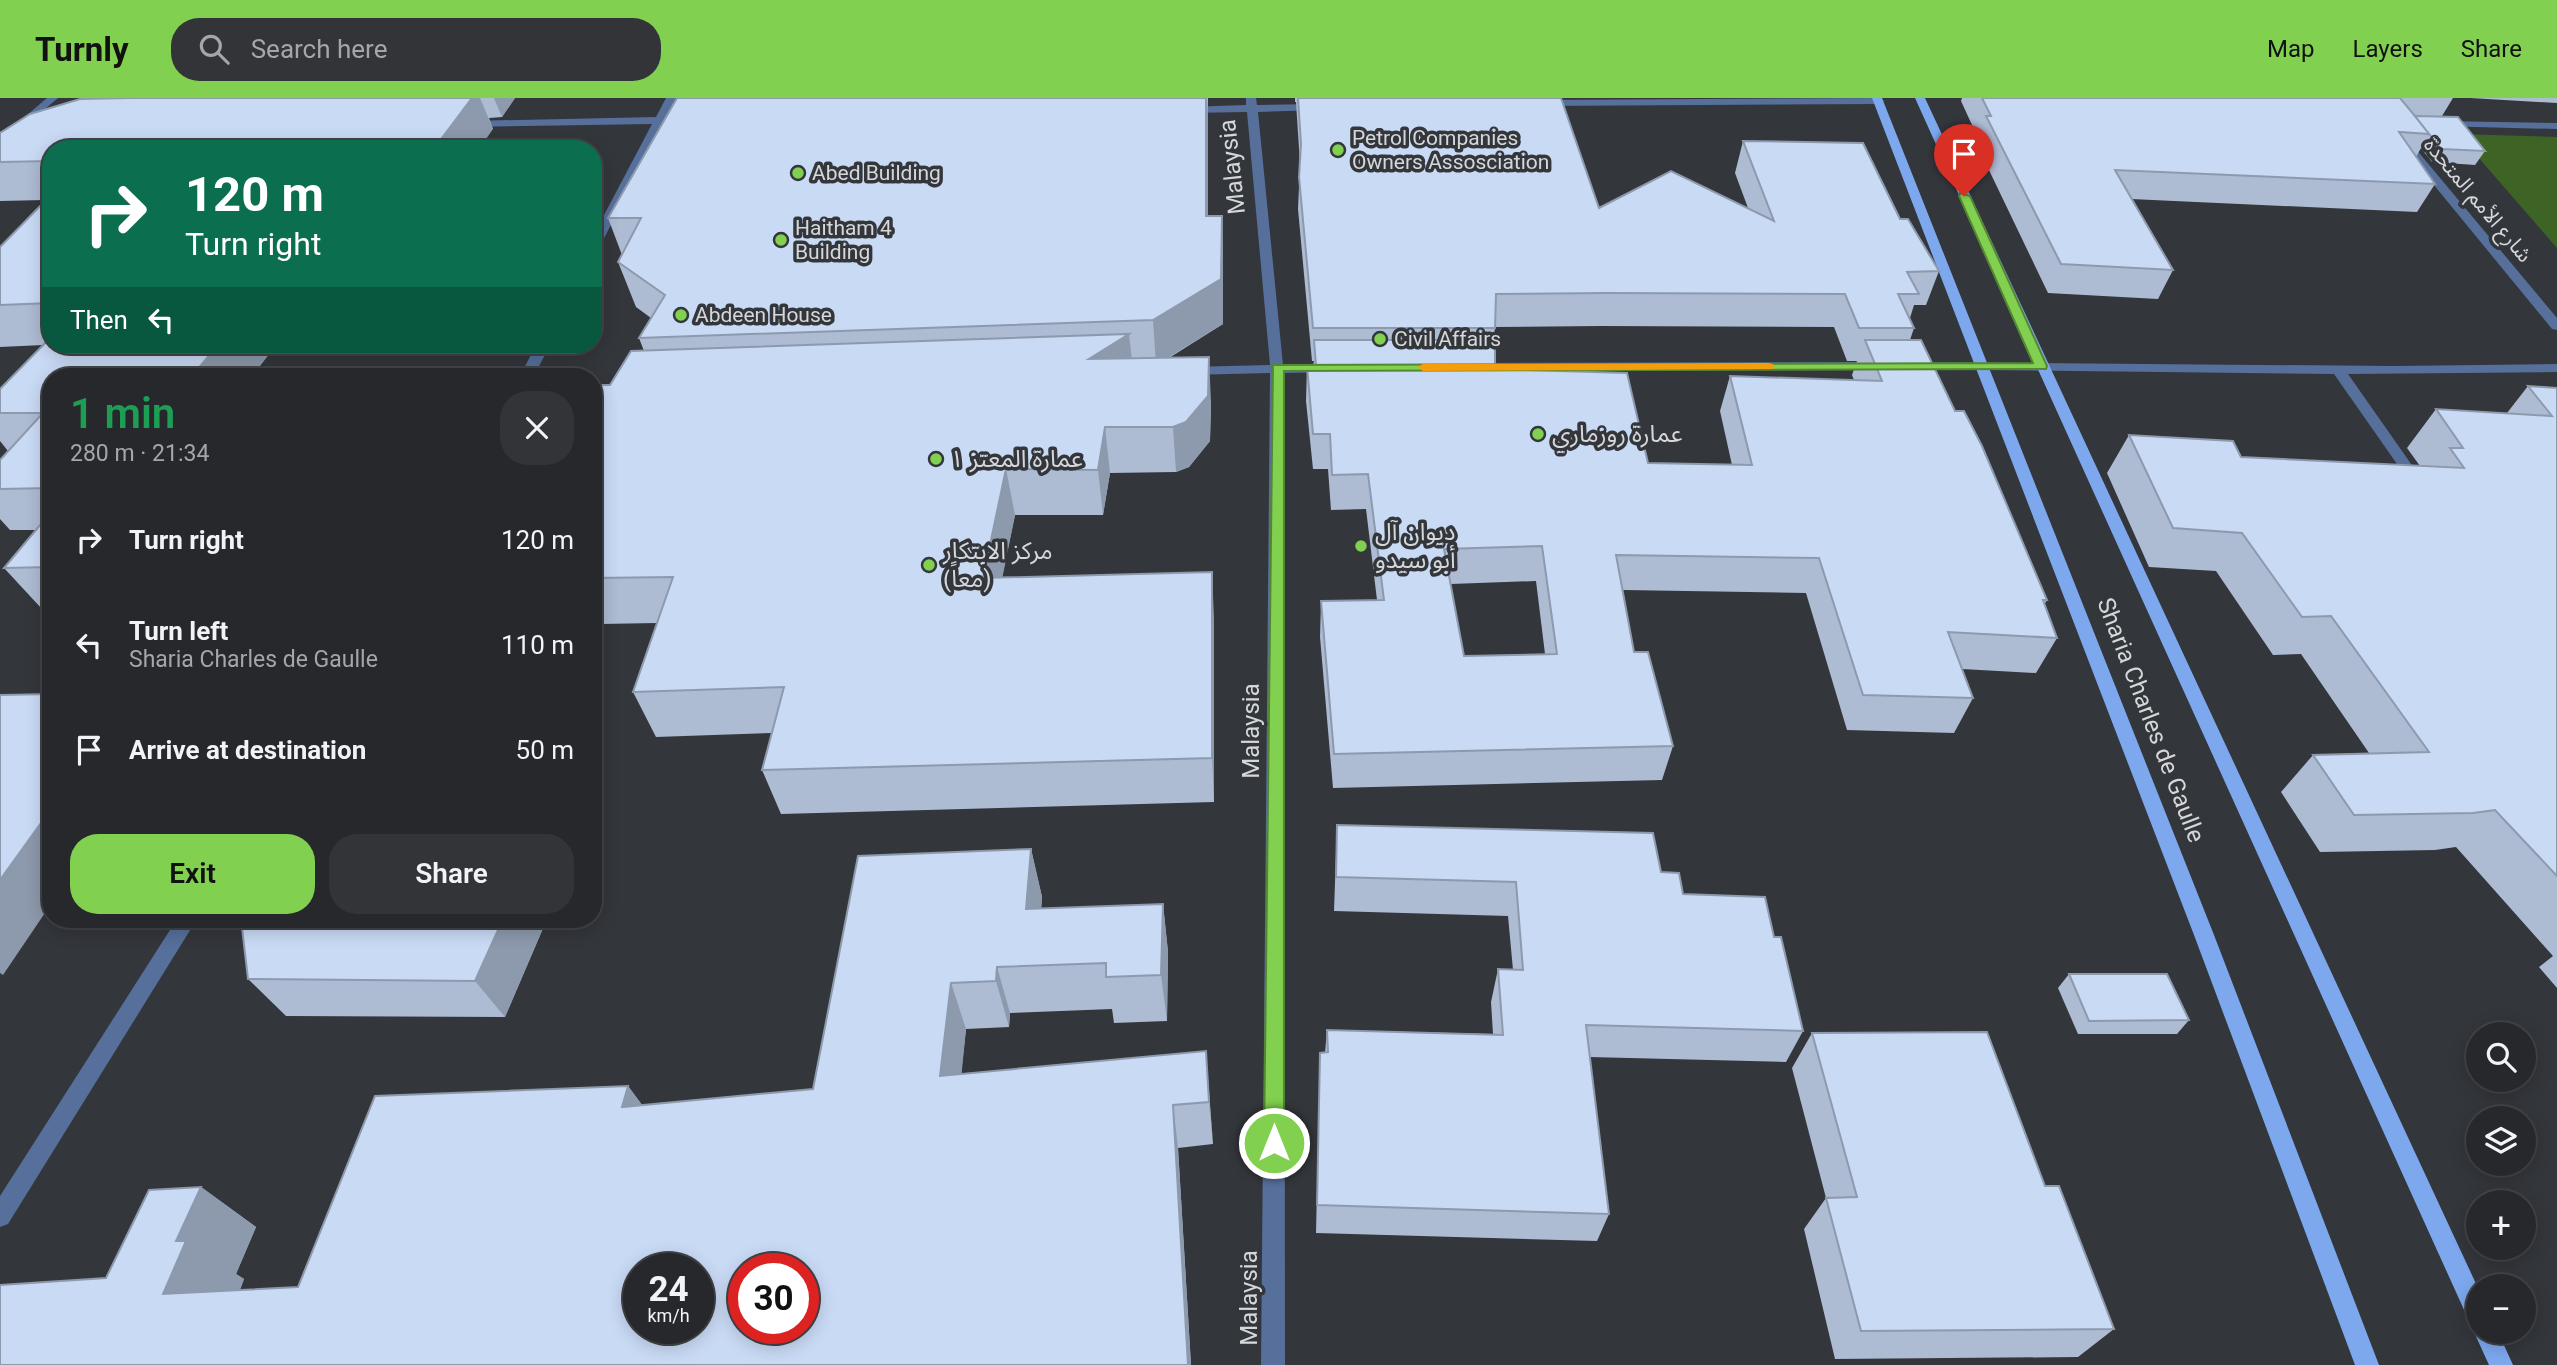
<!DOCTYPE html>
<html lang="en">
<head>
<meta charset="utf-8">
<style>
	body { margin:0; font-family:Roboto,"Noto Sans Arabic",sans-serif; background:#323438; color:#f1f3f6; height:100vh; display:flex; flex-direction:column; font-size:26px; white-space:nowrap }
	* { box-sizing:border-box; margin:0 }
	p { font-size:23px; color:#a4a6a9 }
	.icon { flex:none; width:38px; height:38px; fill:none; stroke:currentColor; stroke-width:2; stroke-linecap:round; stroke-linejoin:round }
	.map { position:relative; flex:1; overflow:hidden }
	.drawer { position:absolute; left:42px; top:270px; width:560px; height:560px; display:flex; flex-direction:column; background:#26282c; border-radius:28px; box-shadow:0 4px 18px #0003,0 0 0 2px #424448 }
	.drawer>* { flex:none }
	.top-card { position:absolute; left:42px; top:42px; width:560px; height:214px; border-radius:28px; box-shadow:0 4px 18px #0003,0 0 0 2px #424448; background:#0b6e4f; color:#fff; overflow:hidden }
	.tools { position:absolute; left:2466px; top:924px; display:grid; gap:14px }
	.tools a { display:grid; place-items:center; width:70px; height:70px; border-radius:50%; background:#26282c; box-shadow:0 4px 18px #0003,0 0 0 2px #424448; font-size:35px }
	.speed { position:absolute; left:623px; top:1155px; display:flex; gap:14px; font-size:35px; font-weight:700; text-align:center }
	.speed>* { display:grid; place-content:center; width:91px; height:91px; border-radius:50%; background:#26282c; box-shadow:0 4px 18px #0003,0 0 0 2px #424448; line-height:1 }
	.speed small { font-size:18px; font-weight:400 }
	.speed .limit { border:10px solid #d22; background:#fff; color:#111 }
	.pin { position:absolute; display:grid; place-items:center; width:60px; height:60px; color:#fff; margin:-72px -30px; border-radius:50% 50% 50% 0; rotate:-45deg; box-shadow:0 0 7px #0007 }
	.pin .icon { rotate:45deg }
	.me { position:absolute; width:77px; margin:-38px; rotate:0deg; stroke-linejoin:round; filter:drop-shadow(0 0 5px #0008) }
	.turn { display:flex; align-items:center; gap:24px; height:147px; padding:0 28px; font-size:32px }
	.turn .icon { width:91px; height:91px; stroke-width:2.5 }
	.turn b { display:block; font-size:49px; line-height:60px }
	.then { display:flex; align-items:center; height:66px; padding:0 28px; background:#0003; gap:14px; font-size:26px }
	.round { display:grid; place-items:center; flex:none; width:74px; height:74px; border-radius:28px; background:#323438 }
	.head { display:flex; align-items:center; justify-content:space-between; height:119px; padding:0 28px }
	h1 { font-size:42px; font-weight:600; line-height:52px; color:#1e9e55 }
	.primary-button { display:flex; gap:14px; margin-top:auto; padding:14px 28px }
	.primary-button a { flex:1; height:80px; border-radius:28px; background:#82d04f; color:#111; font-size:28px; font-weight:600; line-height:80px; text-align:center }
	.primary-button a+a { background:#323438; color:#f1f3f6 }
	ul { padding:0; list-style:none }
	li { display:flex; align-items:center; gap:21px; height:105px; padding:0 28px }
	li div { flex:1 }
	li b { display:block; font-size:26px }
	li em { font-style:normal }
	header { display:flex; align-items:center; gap:42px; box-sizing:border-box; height:98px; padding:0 35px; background:#82d04f; color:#111 }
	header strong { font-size:33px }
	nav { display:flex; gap:38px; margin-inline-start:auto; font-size:24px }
	.search { width:490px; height:63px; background:#323438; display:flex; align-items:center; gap:18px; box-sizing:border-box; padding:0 24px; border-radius:28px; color:#a4a6a9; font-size:26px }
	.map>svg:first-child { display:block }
</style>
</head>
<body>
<header>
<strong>Turnly</strong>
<div class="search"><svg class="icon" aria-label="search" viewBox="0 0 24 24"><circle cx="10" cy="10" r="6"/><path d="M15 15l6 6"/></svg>Search here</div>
<nav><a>Map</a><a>Layers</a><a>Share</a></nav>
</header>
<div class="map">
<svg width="2557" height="1267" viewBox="0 0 2557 1267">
	<rect width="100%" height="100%" fill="#33363b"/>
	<!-- green -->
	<path fill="#3e6425" d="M2458,36L2557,39V150Z"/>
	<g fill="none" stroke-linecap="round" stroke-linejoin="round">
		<!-- minor -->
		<g fill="#56709b" fill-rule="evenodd">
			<path d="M47,0H58L0,49V40Z"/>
			<path d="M666,0H676L667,19H685L690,22L685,25L663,26L599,150L593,154V138L652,26L468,29L463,26L468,23L656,19Z"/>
			<path d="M1246,0H1256L1257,7L1319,6L1324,9L1319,12L1258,14L1283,267L1331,266L1338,270L1331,274L1284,275L1285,1267H1261L1270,275L1188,277L1181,273L1188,269L1270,267L1247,14L1186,15L1181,12L1186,9L1246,7Z"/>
			<path d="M1880,0L1884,3L1879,6L1539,8L1534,5L1539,2Z"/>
			<path d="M2441,23L2557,25V31L2437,28V24Z"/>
			<path d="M2397,38H2405L2557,220V232L2552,231L2397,42Z"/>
			<path d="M536,247H550L534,278H520Z"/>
			<path d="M1877,264L1882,265V271L1471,273L1464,269L1471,265Z"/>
			<path d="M1912,264L2393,268L2557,266V274L2348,276L2423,383L2416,388L2411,386L2334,276L1907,271V265Z"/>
			<path d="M177,821H197L8,1126L0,1129V1098Z"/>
		</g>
		<!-- major -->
		<g fill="#7da8ee" fill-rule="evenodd">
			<path d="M1872,0H1882L2214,837L2379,1267H2355L2194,837Z"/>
			<path d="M1915,0H1925L2478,1190V1234H2498L2513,1267H2489L2474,1234L2476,1228L2470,1225Z"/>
		</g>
	</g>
	<!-- wall -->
	<g fill="#adbbd3" fill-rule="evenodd">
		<path d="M130,0H515L502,19L489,20L493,31L51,51V247H276L252,278H51V511H42L4,470L36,432H10L0,421V362L8,353L0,343V291L43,247L0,249V149L45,102L0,103V35Z"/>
		<path d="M677,0H1208V118H1222L1223,162V226L1169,260L1211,304L1210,343L1189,369L1176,374L1110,375L1103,417H1015L1002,479L1214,520V704L781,716L762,672L772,635L656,639L633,594L657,525L601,526L593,542V287H610L644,253L639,240L651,220L636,209L618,164L622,157L608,120Z"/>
		<path d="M1295,0H1561L1599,110H1748L1735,75L1743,43L1900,121L1939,173L1926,207H1914L1910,220L1914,230L1910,242L2047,502L2044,507L2057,540L2036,575L1962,571L1973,600L1954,635L1847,632L1806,495L1623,492L1634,554L1673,648L1662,682L1333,690L1320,539L1321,503L1377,502L1366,411L1331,412L1328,371H1313L1306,303L1307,268H1313L1314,263H1312L1298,111L1300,66L1296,4H1295ZM1601,228L1834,229L1847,263H1857L1852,277L1854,282L1730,278L1720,313L1732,367L1648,365L1495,271L1494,242L1495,229ZM1536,483L1545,556L1464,558L1451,486Z"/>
		<path d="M1962,0H2453L2442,18L2485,53L2475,67L2432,64L2421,50L2416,59L2435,86L2417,114L2131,101L2173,172L2158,201L2048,195L1976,45L1978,40L1961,3Z"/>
		<path d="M2470,0H2557V5Z"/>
		<path d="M2528,288L2557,290V890L2539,869L2553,858L2456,749L2435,752L2320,754L2281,694L2313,657L2369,655L2301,556L2273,557L2216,473L2149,469L2107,375L2129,337L2241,359L2420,368L2407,350L2436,311L2507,315Z"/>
		<path d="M1337,727L1661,774L1683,796L1774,839L1803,933L1786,964L1589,959L1609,1116L1597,1143L1316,1135L1320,955H1325L1327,932L1493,936L1491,904L1498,871L1513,872L1508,818L1334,813Z"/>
		<path d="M1031,751L1042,799L1041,811L1163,806L1168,854L1167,923L1114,925L1112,911L1010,915L1009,929L966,931L961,976L1206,953L1213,1046L1178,1050L1191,1267H0L106,1180L201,1089L256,1129L236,1176L244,1181L240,1192L298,1189L628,988L642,1007L813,991Z"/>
		<path d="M547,821L505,919L286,918L248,881Z"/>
		<path d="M2069,876L2189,922L2177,936H2078L2058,890Z"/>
		<path d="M1812,935L2045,1088L2114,1231L2078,1259L1835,1261L1804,1131L1826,1100L1792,970Z"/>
	</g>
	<!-- shaded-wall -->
	<g fill="#8d99ac">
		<path d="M472,0H480L493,31L479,51L439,44Z"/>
		<path d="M494,0H515L502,19Z"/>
		<path d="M1206,0H1207L1208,16V162L1206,118Z"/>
		<path d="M508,42L511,51H502Z"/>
		<path d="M1222,118L1223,162V226L1156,267L1153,222Z"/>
		<path d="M1129,236L1134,281L1089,261Z"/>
		<path d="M218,247H276L252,278H192Z"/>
		<path d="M1209,259L1211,304L1210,343L1189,369L1176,374L1173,329Z"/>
		<path d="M1105,329L1110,375L1103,417L1098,372Z"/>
		<path d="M1006,371L1015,417L993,526L983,480Z"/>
		<path d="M1212,474L1214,520V704L1212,660Z"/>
		<path d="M593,511L601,526L593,542Z"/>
		<path d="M51,711V806L3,877L0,875V782Z"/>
		<path d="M1031,751L1042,799L1038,859L1026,811Z"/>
		<path d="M1163,806L1168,854L1167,923L1161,877Z"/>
		<path d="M503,821H547L505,919L475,883Z"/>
		<path d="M997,869L1010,915L1009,929L996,883Z"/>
		<path d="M951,885L966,931L957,1022L940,978Z"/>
		<path d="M1206,953L1209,997L1213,1046L1209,1004Z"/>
		<path d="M628,988L660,1031L622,1009Z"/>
		<path d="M1173,1007L1178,1050L1191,1267H1188Z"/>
		<path d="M201,1089L256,1129L236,1176L244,1181L223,1232L163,1196L176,1143Z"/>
	</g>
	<!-- building -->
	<g fill="#c9daf5" stroke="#8d99ac" stroke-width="2" fill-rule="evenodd">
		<path d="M130,0H472L439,44L508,42L502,51H51V63L0,64V35L30,16L80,1Z"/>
		<path d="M677,0H1206V118H1222L1221,181L1153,222L639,240L665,197L618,164L641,120H608Z"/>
		<path d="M1298,0H1561L1599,110L1671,73L1774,123L1743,43L1863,45L1900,121H1908L1939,173L1907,174L1919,196H1898L1914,230H1859L1845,196L1608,195L1496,196L1495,230H1313L1299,79L1301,46Z"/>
		<path d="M1982,0H2400L2430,36L2399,34L2435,86L2115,72L2173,172L2061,166L1986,18H1991Z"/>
		<path d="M2415,18L2458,19L2485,53L2441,51Z"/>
		<path d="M51,97V205L0,207V149Z"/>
		<path d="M1129,236L1089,261L1209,259L1208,298L1186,324L1173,329H1105L1098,372L1006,371L983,480L1212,474V660L762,672L784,589L633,594L673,479L593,480V287H610L631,253Z"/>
		<path d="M51,239V247H218L192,278H51V390L0,391V362L43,315H0V291Z"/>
		<path d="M1314,242H1495V271L1627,275L1648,365L1752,367L1730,278L1882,283L1865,242H1921L1955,313H1964L1982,348L2047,502H2043L2057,540L1948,534L1973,600L1863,597L1819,460L1616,457L1634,554H1648L1673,648L1334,656L1321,503L1384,502L1368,376L1332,377L1330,336H1313L1307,268H1316ZM1542,448L1557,556L1464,558L1444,451Z"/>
		<path d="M2528,288L2557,290V778L2495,712L2473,715L2354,717L2313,657L2429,654L2331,518L2302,519L2242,435L2173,430L2129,337L2233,343L2241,359L2464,370L2450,350H2463L2436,311L2552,318Z"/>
		<path d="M51,414V469L4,470Z"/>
		<path d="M51,596V711L0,782V597Z"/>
		<path d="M1337,727L1653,735L1661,774L1679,775L1683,796L1765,799L1774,839H1781L1803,933L1586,927L1609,1116L1317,1107L1320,955L1328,954L1327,932L1503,937L1498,871L1523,872L1516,784L1336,779Z"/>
		<path d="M1031,751L1026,811L1163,806L1161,877L1106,879V865L997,869L996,883L951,885L940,978L1206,953L1209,1004L1173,1007L1188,1267H0V1187L106,1180L149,1092L201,1089L176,1143H186L163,1196L298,1189L375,998L628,988L622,1009L813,991L858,758ZM639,1171H698V1230H639ZM744,1171H803V1230H744Z"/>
		<path d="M241,821H503L475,883L248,881Z"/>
		<path d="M2069,876H2167L2189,922L2089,923Z"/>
		<path d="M1987,934L2045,1088H2059L2114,1231L1861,1233L1826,1100L1857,1099L1812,935Z"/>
	</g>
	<!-- route -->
	<path fill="#82d04f" stroke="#548733" stroke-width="2" d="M1960,95L1970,98L2047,268L2046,271L1284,273V1045L1281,1052L1274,1055L1267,1052L1264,1045L1273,267L2033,265L1959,98Z"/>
	<!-- slow -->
	<path fill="#f59e0b" d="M1768,265L1773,266V271L1423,273L1417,269L1423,266Z"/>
	<!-- markers -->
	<g fill="#82d04f" stroke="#33363b" stroke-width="2.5">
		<circle cx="1338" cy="52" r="7"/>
		<circle cx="798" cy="75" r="7"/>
		<circle cx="781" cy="142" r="7"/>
		<circle cx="681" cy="217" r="7"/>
		<circle cx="1380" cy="241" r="7"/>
		<circle cx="1538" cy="336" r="7"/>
		<circle cx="936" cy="361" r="7"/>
		<circle cx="1361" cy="448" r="7"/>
		<circle cx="929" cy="467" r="7"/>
	</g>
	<g text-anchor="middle" stroke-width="7" stroke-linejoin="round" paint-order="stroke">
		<!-- far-poi labels -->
		<g font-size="21" fill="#d5d7da" stroke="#33363b" text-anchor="start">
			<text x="1352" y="47">Petrol Companies<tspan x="1352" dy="24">Owners Assosciation</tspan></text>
			<text x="812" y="82">Abed Building</text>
			<text x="795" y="137">Haitham 4<tspan x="795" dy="24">Building</tspan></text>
			<text x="695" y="224">Abdeen House</text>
			<text x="1394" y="248">Civil Affairs</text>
		</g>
		<!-- far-street labels -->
		<g font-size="21" fill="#d5d7da" stroke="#33363b">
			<text transform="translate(2478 102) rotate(50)" y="7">شارع الأمم المتحدة</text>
		</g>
		<!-- street labels -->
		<g font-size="24" fill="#d5d7da" stroke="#33363b">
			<text transform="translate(1232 69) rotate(-96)" y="8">Malaysia</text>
			<text transform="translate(2151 622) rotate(69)" y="8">Sharia Charles de Gaulle</text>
			<text transform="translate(1251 633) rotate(-90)" y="8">Malaysia</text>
			<text transform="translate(1249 1200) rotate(-90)" y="8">Malaysia</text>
		</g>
		<!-- poi labels -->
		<g font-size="24" fill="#d5d7da" stroke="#33363b" text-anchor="start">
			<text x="1552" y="344">عمارة روزماري</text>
			<text x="950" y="369">عمارة المعتز ١</text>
			<text x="1375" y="442">ديوان آل<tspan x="1375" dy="28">أبو سيدو</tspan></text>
			<text x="943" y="461">مركز الابتكار<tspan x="943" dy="28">(معاً)</tspan></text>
		</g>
	</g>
</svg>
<div class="tools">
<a><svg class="icon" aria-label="search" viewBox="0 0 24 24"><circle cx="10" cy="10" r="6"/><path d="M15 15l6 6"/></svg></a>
<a><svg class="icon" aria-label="layers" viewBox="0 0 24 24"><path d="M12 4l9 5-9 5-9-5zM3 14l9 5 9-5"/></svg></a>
<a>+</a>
<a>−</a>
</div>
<div class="speed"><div>24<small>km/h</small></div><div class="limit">30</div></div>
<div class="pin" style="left:1964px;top:98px;background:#d93025"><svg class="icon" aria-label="arrive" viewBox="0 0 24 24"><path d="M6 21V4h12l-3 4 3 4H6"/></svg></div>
<svg class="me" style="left:1274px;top:1045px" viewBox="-20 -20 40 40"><circle r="17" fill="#82d04f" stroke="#fff" stroke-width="3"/><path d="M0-11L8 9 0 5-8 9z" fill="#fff"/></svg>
<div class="top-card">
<div class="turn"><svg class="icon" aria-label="right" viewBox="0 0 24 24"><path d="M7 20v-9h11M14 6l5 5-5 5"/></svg><div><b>120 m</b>Turn right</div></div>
<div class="then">Then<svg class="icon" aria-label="left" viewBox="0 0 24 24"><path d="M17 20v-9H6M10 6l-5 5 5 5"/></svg></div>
</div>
<section class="drawer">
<div class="head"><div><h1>1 min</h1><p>280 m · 21:34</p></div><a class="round"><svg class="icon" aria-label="close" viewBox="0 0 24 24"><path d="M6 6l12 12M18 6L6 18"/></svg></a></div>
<ul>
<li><svg class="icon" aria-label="right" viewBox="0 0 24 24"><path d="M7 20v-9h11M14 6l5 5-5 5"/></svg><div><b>Turn right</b></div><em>120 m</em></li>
<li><svg class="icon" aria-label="left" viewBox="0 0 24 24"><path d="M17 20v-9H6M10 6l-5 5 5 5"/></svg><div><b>Turn left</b><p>Sharia Charles de Gaulle</p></div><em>110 m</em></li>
<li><svg class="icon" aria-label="arrive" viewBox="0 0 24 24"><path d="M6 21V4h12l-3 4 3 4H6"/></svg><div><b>Arrive at destination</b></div><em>50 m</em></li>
</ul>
<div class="primary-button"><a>Exit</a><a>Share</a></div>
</section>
</div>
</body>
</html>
